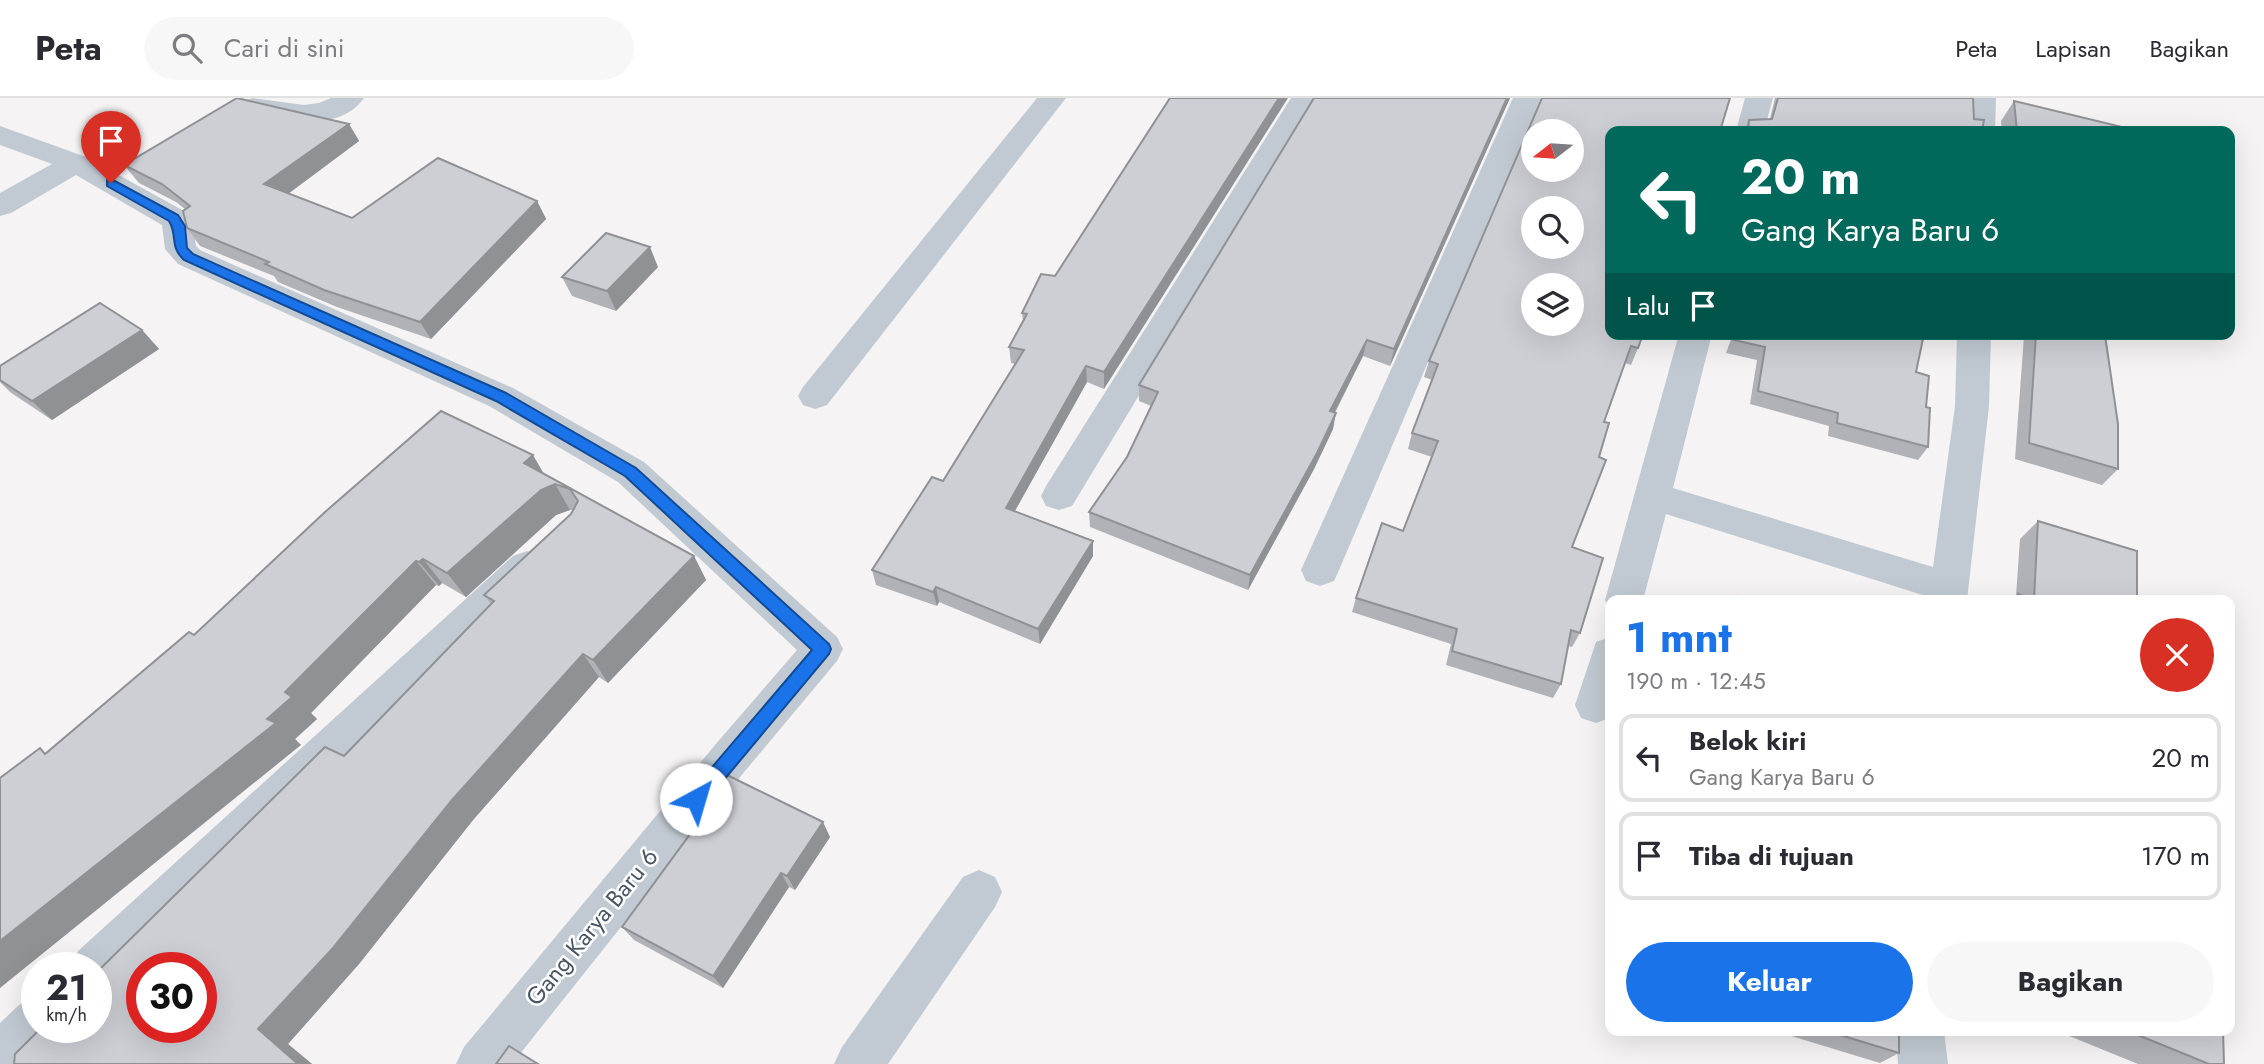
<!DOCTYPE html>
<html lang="id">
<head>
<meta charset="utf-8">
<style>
	body { margin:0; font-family:Jost,sans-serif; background:#f7f7f7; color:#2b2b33; height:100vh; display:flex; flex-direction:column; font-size:26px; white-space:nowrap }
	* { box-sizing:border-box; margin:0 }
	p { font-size:23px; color:#7c7c81 }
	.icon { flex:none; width:38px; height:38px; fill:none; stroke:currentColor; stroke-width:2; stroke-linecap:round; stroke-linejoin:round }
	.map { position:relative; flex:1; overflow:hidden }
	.drawer { position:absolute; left:1605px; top:497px; width:630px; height:441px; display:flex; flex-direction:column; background:#fff; border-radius:14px; box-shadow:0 7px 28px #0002 }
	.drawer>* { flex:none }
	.top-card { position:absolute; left:1605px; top:28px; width:630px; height:214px; border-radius:14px; box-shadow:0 7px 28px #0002; background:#00695c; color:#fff; overflow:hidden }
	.needle { width:46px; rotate:253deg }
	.tools { position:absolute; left:1521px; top:21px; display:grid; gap:14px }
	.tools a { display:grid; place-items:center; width:63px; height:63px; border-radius:50%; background:#fff; box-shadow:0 7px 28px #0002; font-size:35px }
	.speed { position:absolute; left:21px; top:854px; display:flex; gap:14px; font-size:35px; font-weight:700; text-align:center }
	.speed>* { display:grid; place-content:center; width:91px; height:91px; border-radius:50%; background:#fff; box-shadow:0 7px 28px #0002; line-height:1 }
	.speed small { font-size:18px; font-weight:400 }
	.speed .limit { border:10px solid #d22; background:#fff; color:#111 }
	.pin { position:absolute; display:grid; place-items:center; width:60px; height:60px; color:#fff; margin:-72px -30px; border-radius:50% 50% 50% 0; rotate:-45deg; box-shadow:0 0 7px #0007 }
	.pin .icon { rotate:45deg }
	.me { position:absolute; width:77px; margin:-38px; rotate:39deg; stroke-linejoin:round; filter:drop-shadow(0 0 5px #0008) }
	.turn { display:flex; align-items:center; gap:24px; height:147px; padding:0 21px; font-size:32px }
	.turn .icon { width:91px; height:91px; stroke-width:2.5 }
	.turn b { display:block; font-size:49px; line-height:60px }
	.then { display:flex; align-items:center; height:66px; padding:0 21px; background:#0003; gap:14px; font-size:26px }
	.round { display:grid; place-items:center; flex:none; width:74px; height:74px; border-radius:37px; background:#f7f7f7 }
	.head { display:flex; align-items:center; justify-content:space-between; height:119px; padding:0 21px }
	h1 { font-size:42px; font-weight:700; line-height:52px; color:#1a73e8 }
	.action { display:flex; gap:14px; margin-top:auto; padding:14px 21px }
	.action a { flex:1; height:80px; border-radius:42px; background:#1a73e8; color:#fff; font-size:28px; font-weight:700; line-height:80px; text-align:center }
	.action a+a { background:#f7f7f7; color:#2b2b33 }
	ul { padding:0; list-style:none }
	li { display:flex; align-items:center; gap:21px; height:88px; margin:0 14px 10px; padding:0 7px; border:4px solid #e1e1e2; border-radius:14px }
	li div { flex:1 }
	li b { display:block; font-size:26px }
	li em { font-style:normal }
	header { display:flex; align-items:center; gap:42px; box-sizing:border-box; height:98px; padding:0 35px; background:#fff; border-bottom:2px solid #e1e1e2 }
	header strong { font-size:33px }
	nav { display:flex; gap:38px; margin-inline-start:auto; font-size:24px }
	.search { width:490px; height:63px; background:#f7f7f7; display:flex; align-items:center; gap:18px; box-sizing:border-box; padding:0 24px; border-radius:38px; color:#7c7c81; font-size:26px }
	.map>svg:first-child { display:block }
</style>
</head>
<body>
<header>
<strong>Peta</strong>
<div class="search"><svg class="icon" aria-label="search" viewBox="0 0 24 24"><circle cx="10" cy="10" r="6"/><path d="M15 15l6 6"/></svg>Cari di sini</div>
<nav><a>Peta</a><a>Lapisan</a><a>Bagikan</a></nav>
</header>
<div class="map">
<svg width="2264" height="966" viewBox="0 0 2264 966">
	<rect width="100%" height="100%" fill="#f5f3f3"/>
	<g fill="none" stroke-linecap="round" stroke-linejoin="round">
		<!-- street -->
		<g fill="#c1cad2" fill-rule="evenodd">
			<path d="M253,0L304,7L319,5L331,0H364C339,36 280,23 245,14L241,8L245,2Z"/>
			<path d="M1037,0H1066L827,307L815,311L803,307L798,298L803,289Z"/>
			<path d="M1291,0H1319L1072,408L1059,412L1046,408L1041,398L1046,388Z"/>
			<path d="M1513,0H1541L1339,472L1334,483L1320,488L1306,483L1301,472Z"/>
			<path d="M1745,0H1773L1764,33H1736Z"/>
			<path d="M1968,0H1996L1995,33H1967Z"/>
			<path d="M0,28L86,59L184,113L193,128L196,148L200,152L513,290L644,364L837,539L843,551L837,563L745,673L512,966H456L464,949L715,647L797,552L618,384L489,308L178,166L165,151L162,127L76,77L11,115L0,118V95L52,66L0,47Z"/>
			<path d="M1679,236H1712L1673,390L1933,469L1955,308L1957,236H1991L1989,308L1967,502H1929V499L1666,416L1643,502H1610V513L1605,502Z"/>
			<path d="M527,453L541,458L546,469L541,480L112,887L96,893V870H72L78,853L513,458Z"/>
			<path d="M1610,539V620L1596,625L1581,620L1575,607L1596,544Z"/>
			<path d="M979,772L995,779L1002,794L995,809L888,966H834L842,949L963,779Z"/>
			<path d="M37,899V929H58L54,940L27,966H0V925L20,906Z"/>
			<path d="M1896,933H1944L1948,966H1898Z"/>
		</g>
	</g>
	<!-- wall -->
	<g fill="#b0b2b7">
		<path d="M1170,0L1104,291L1087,284L1015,413L1093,458L1040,546L939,504L937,508L876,487L872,472L943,383L1016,266L1011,265L1009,249L1023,223L1022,215L1055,178Z"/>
		<path d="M1314,0H1510L1390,268L1363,258L1335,315L1333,331L1314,371L1248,492L1090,429L1089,414L1127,359L1151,308L1139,303V287Z"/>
		<path d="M1775,0H1973L1974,21L1982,33H1744L1749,22L1770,21Z"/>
		<path d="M2014,3L2122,33H2002L2001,23Z"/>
		<path d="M349,26L359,43L288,96L352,120L537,103L546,121L431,241L337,209L278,184L274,178L200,148L187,130L185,111L176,104L139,85L124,67Z"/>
		<path d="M1610,33L1638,250L1631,267L1625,265L1604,324L1572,449L1580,535L1572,549L1568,548L1561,586L1553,600L1446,567L1451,546L1352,514L1356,500L1403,433L1432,359L1408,351L1412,335L1432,282L1424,279L1429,263Z"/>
		<path d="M658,169L616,213L572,198L562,179Z"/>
		<path d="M142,232L159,251L52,322L10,294L0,284V268Z"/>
		<path d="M1733,236H1924L1916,274L1926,309L1928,349L1918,362L1828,338L1829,328L1750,306L1757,262L1726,255Z"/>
		<path d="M2026,236H2101L2118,371L2102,387L2015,361L2024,238Z"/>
		<path d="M544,376L694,458L706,482L608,585L599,579L473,722L359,866L288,946L312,966H14L344,658L491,506L484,497L571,416L573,412H570L556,417L466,499L442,485L439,488L436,487L311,615L317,621L295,641L301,647L47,655L194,537Z"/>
		<path d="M2038,423L2137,502H2012L2016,498L2020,441Z"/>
		<path d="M683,727L830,739L795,792L789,789L723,890L634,842L622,829L690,736Z"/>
		<path d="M1775,933H1899V955L1880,965Z"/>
		<path d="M2057,933H2223L2224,966H2138Z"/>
	</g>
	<!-- shaded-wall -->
	<g fill="#909195">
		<path d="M1279,0H1288L1104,291V274Z"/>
		<path d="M1507,0H1510L1390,268L1394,251Z"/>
		<path d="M349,26L359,43L277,104L264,86Z"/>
		<path d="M537,103L546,121L431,241L420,224Z"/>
		<path d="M650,149L658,169L616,213L607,193Z"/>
		<path d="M142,232L159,251L52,322L32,303Z"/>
		<path d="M1367,242L1363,258L1327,329L1330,313Z"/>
		<path d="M1086,268L1087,284L1008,425L1006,410Z"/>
		<path d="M1336,315L1333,331L1314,371L1248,492L1250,477Z"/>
		<path d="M533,357L548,383L524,365Z"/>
		<path d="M555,386L570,412L556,417L466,499L447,475L541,392Z"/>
		<path d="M1093,443V458L1040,546L1038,531Z"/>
		<path d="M694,458L706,482L608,585L593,562Z"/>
		<path d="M423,461L442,485L439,488L419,464Z"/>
		<path d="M416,463L436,487L311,615L317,621L295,641L301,647L0,890V843L267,621L285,594Z"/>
		<path d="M936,489L939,504L937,508L933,494Z"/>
		<path d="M583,556L599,579L473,722L359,866L288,946L312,966H298L258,931L452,702Z"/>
		<path d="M823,724L830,739L795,792L787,778Z"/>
		<path d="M781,775L789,789L723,890L713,878Z"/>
	</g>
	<!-- building -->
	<g fill="#cdcfd5" stroke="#909195" stroke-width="2" fill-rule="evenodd">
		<path d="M237,0L349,26L264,86L352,120L438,60L537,103L420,224L324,192L265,166L269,164L187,130L183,113L190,108L162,86L124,67Z"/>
		<path d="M1170,0H1279L1104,274L1086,268L1006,410L1093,443L1038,531L936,489L933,494L872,472L932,379L943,383L1024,252L1009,249L1027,216L1022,215L1041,176L1055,178Z"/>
		<path d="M1314,0H1507L1394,251L1367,242L1330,313L1336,315L1317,355L1250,477L1089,414L1127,359L1158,294L1139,287Z"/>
		<path d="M1542,0H1730L1720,33H1610V236H1643L1638,250L1631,248L1604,324L1609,325L1599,359L1606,362L1572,449L1603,460L1580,535L1571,532L1561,586L1452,553L1457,531L1356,500L1382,425L1403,433L1438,343L1412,335L1438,266L1429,263ZM1533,33H1572V72H1533ZM1533,110H1572V149H1533ZM1533,187H1572V226H1533Z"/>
		<path d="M1778,0H1973L1974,21L1984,22L1982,33H1748L1749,22L1772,21Z"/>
		<path d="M2014,3L2122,29V33H2017Z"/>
		<path d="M606,135L650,149L607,193L562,179Z"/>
		<path d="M100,205L142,232L32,303L0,282V268Z"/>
		<path d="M1736,236H1924L1916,274L1929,278L1926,309L1930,310L1928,349L1837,325L1838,315L1758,293L1765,249L1734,242Z"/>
		<path d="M2036,236L2105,237L2118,326V371L2029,345Z"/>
		<path d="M441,313L533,357L524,365L694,458L593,562L583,556L452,702L333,850L258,931L298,966H14L15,956L42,929H96V875L325,649L344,658L494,503L484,497L571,416L578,403L570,391L555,386L541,392L447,475L423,461L419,464L416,463L285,594L292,599L267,621L276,625L0,843V680L40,650L45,656L189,534L194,537L325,414ZM142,870H201V929H142Z"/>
		<path d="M2038,423L2137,453V502H2018V496L2034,502Z"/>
		<path d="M1737,498L1760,502H1737Z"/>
		<path d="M725,676L823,724L787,778L781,775L713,878L622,829L693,732L683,727Z"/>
		<path d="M1827,933H1899V955Z"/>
		<path d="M2128,933H2223L2224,966H2209Z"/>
		<path d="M509,948L538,966H496Z"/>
	</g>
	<!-- route -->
	<path fill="#1a73e8" stroke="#114b97" stroke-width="2" d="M111,81L178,117L185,128L187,150L193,156L506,295L636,370L829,546L831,551L829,556L703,707L696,709L690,707L688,701L690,695L812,552L625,378L496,303L184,162C169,148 178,138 169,123L107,88V82Z"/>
	<g text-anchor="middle" stroke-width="5" stroke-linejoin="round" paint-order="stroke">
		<!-- street labels -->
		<g font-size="24" fill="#4a5661" stroke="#fff">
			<text transform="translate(592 829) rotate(-51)" y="8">Gang Karya Baru 6</text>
		</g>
	</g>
</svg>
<div class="tools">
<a><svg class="needle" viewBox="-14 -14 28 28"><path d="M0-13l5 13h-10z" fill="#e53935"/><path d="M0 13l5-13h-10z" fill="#7c7c81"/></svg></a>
<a><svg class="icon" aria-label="search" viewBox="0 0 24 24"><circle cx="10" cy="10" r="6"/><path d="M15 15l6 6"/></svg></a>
<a><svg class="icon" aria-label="layers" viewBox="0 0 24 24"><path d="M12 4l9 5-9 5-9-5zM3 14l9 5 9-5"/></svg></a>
</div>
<div class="speed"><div>21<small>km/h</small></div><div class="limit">30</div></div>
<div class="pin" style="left:111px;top:85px;background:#d93025"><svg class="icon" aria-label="arrive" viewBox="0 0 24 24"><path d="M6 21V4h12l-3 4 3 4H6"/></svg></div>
<svg class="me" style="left:696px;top:701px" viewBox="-20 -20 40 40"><circle r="19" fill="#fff"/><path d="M0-13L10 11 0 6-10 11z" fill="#1a73e8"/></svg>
<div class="top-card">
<div class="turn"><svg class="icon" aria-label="left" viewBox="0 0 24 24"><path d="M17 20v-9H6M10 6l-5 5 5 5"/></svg><div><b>20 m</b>Gang Karya Baru 6</div></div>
<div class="then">Lalu<svg class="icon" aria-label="arrive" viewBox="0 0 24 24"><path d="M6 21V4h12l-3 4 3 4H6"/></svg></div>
</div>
<section class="drawer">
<div class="head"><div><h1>1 mnt</h1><p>190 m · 12:45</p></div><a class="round" style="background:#d93025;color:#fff"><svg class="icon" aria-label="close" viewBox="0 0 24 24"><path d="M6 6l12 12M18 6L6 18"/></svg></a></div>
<ul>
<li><svg class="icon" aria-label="left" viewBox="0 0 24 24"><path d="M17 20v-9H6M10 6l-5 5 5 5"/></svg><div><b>Belok kiri</b><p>Gang Karya Baru 6</p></div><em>20 m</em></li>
<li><svg class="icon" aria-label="arrive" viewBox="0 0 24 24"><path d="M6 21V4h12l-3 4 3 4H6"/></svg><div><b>Tiba di tujuan</b></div><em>170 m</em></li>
</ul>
<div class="action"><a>Keluar</a><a>Bagikan</a></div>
</section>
</div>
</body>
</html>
